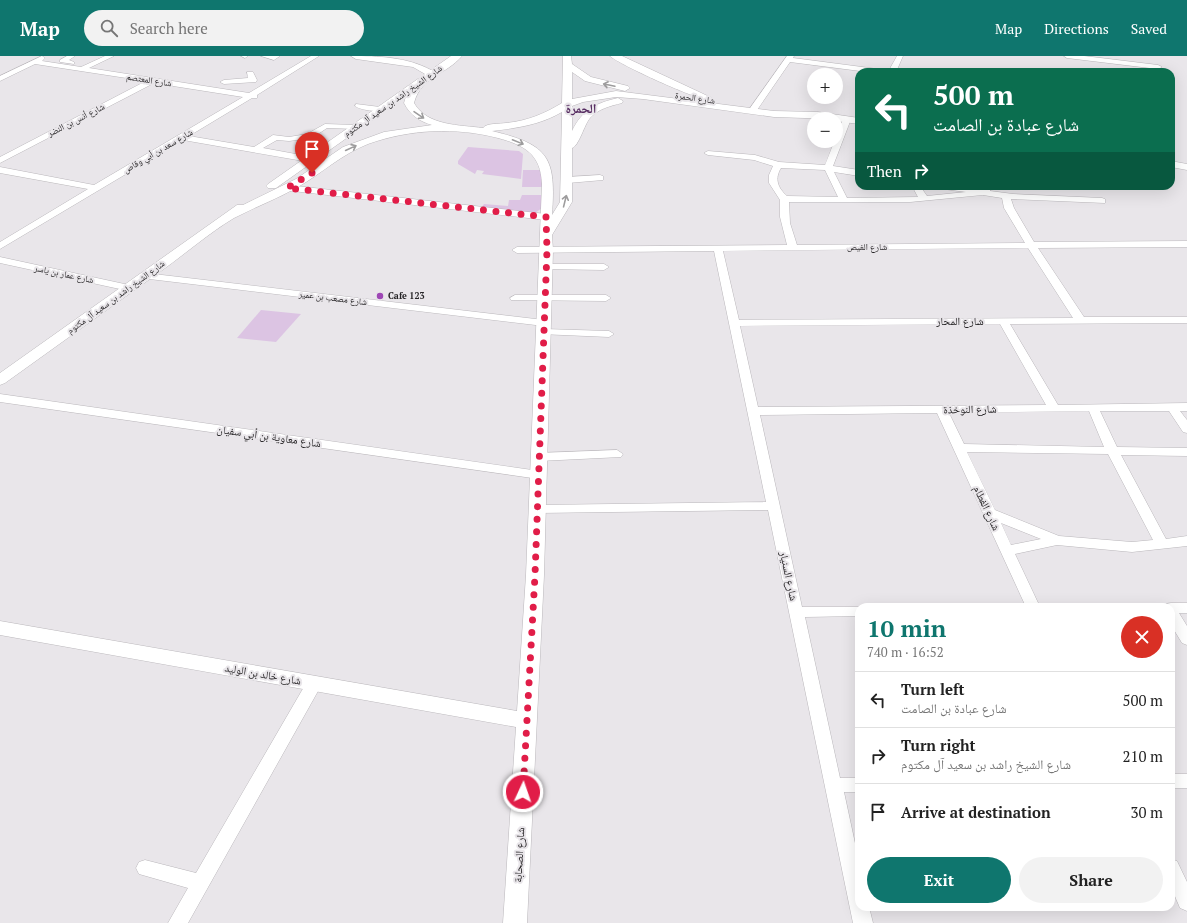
<!DOCTYPE html>
<html lang="en">
<head>
<meta charset="utf-8">
<style>
	body { margin:0; font-family:"PT Serif","Noto Naskh Arabic",serif; background:#f2f2f2; color:#222; height:100vh; display:flex; flex-direction:column; font-size:15px; white-space:nowrap }
	* { box-sizing:border-box; margin:0 }
	p { font-size:13px; color:#767676 }
	.icon { flex:none; width:22px; height:22px; fill:none; stroke:currentColor; stroke-width:2; stroke-linecap:round; stroke-linejoin:round }
	.map { position:relative; flex:1; overflow:hidden }
	.side { position:absolute; left:855px; top:547px; width:320px; height:308px; display:flex; flex-direction:column; background:#fff; border-radius:12px; box-shadow:0 4px 16px #0002 }
	.side>* { flex:none }
	.hud { position:absolute; left:855px; top:12px; width:320px; height:122px; border-radius:12px; box-shadow:0 4px 16px #0002; background:#0b6e4f; color:#fff; overflow:hidden }
	.buttons { position:absolute; left:807px; top:12px; display:grid; gap:8px }
	.buttons a { display:grid; place-items:center; width:36px; height:36px; border-radius:50%; background:#fff; box-shadow:0 4px 16px #0002; font-size:20px }
	.pin { position:absolute; display:grid; place-items:center; width:34px; height:34px; color:#fff; margin:-41px -17px; border-radius:50% 50% 50% 0; rotate:-45deg; box-shadow:0 0 4px #0007 }
	.pin .icon { rotate:45deg }
	.me { position:absolute; width:44px; margin:-22px; rotate:3deg; stroke-linejoin:round; filter:drop-shadow(0 0 3px #0008) }
	.turn { display:flex; align-items:center; gap:14px; height:84px; padding:0 12px; font-size:18px }
	.turn .icon { width:52px; height:52px; stroke-width:2.5 }
	.turn b { display:block; font-size:28px; line-height:34px }
	.then { display:flex; align-items:center; height:38px; padding:0 12px; background:#0003; gap:8px; font-size:15px }
	.round { display:grid; place-items:center; flex:none; width:42px; height:42px; border-radius:21px; background:#f2f2f2 }
	.overview { display:flex; align-items:center; justify-content:space-between; height:68px; padding:0 12px }
	h1 { font-size:24px; font-weight:600; line-height:30px; color:#0f766e }
	.button { display:flex; gap:8px; margin-top:auto; padding:8px 12px }
	.button a { flex:1; height:46px; border-radius:24px; background:#0f766e; color:#fff; font-size:16px; font-weight:600; line-height:46px; text-align:center }
	.button a+a { background:#f2f2f2; color:#222 }
	ul { padding:0; list-style:none }
	li { display:flex; align-items:center; gap:12px; height:56px; padding:0 12px; border-top:1px solid #e0e0e0 }
	li div { flex:1 }
	li b { display:block; font-size:15px }
	li em { font-style:normal }
	header { display:flex; align-items:center; gap:24px; box-sizing:border-box; height:56px; padding:0 20px; background:#0f766e; color:#fff }
	header strong { font-size:19px }
	nav { display:flex; gap:22px; margin-inline-start:auto; font-size:14px }
	.search { width:280px; height:36px; background:#f2f2f2; display:flex; align-items:center; gap:10px; box-sizing:border-box; padding:0 14px; border-radius:22px; color:#767676; font-size:15px }
	.map>svg:first-child { display:block }
</style>
</head>
<body>
<header>
<strong>Map</strong>
<div class="search"><svg class="icon" aria-label="search" viewBox="0 0 24 24"><circle cx="10" cy="10" r="6"/><path d="M15 15l6 6"/></svg>Search here</div>
<nav><a>Map</a><a>Directions</a><a>Saved</a></nav>
</header>
<div class="map">
<svg width="1187" height="867" viewBox="0 0 1187 867">
	<rect width="100%" height="100%" fill="#e9e6ea"/>
	<!-- green -->
	<g fill="#dcc4e3">
		<path d="M468,91L519,95L523,98L521,123L482,118L484,115L477,114L475,118L458,108V105Z"/>
		<path d="M523,114H542L543,131H522Z"/>
		<path d="M522,139H542V152L535,157L482,151L484,148L508,150L509,144H520Z"/>
		<path d="M261,254L301,258L276,286L237,282Z"/>
	</g>
	<g fill="none" stroke-linecap="round" stroke-linejoin="round">
		<!-- minor casing -->
		<g stroke="#bab7bb" stroke-width="1">
			<g id="minor">
				<path d="M42,0L45,2L42,5L81,11L105,0H114L89,12L249,37L311,0H319L257,39V42H252L189,80L254,91L273,79L289,81L307,78L325,68L356,69L360,71L356,73L327,72L312,82L289,85L277,84L263,92L312,101V105L309,106L183,84L0,193V186L88,133L0,117V111L94,129L243,41L154,27L0,107V101L146,25L35,8L0,25V20Z"/>
				<path d="M67,0H75L69,4L74,6V8L60,6V4Z"/>
				<path d="M241,0H248L245,2Z"/>
				<path d="M261,0H280L274,4Z"/>
				<path d="M787,0H794L793,2L885,14L888,16L897,0H903L896,16H868L790,6L755,57H749L748,55Z"/>
				<path d="M1064,0H1084L1158,9L1162,11L1158,13L1067,2Z"/>
				<path d="M247,16H253L257,24L256,26L224,28L220,26L224,24L248,22Z"/>
				<path d="M356,48L380,51L384,53C379,57 360,54 355,50Z"/>
				<path d="M844,61L851,63L833,110L859,114V120L834,116L847,142L918,141L912,130H920L927,140L966,136L944,133L940,130H961L981,133L983,130H991L990,135L1013,138L1102,142L1105,143V147L1011,143L1014,152L1034,186L1187,185V191L1038,192L1084,261H1187V267L1010,268L1058,349L1187,347V355H1180L1187,364V377L1183,376L1169,355H1100L1117,391L1187,392V400L1121,399L1166,483L1187,480V490L1132,496L1057,489L1015,498L1040,551H1026L937,357L760,359L802,551H863H859V560L805,561L840,722H859V736H844L859,806V851H869L873,867H853L768,454L537,457L532,456L530,453L532,450L537,449L766,446L714,195L517,197L512,194L517,191L787,189L780,161V144L769,127V119L773,110L754,104L708,99L704,97L708,95L755,99L779,106L825,109ZM781,112L825,114L838,141L787,140C778,132 774,123 781,112ZM983,139L1002,142L1004,152L1025,187L797,189L790,167L789,146H910ZM1028,192L1073,262L739,264L723,195ZM1000,268L1046,349L758,351L740,270ZM1089,355L1104,391L964,388L949,357ZM967,396L1108,398L1153,484L1132,486L1059,480L995,454ZM1001,467L1041,483L1011,489Z"/>
				<path d="M600,119L603,120V124L568,127L564,124L568,121Z"/>
				<path d="M287,129L546,158L551,161L546,164L284,134L283,132Z"/>
				<path d="M0,201L129,229L134,232L129,235L0,207Z"/>
				<path d="M546,208H604L609,211L604,214L542,213L541,211Z"/>
				<path d="M145,217L544,264L549,267L544,270L141,222L140,220Z"/>
				<path d="M515,239H606L611,242L606,245L511,244L510,242Z"/>
				<path d="M544,273L609,275L614,278L609,281L540,278L539,276L540,274Z"/>
				<path d="M0,338L539,415L544,416L545,419L544,422L539,423L0,346Z"/>
				<path d="M617,394L623,398L621,401L539,405L533,401L539,397Z"/>
				<path d="M1171,547H1187V557H1179L1187,570V589L1182,587L1171,569V551H1164L1166,548Z"/>
				<path d="M314,622L320,624L322,628L188,867H168L188,832L139,818L136,812L139,806L145,804L196,817L308,624Z"/>
				<rect x="1171" y="718" width="16" height="14"/>
				<path d="M1171,803L1177,805L1187,826V855L1180,852L1171,831Z"/>
			</g>
		</g>
		<!-- tertiary casing -->
		<g stroke="#bab7bb" stroke-width="1">
			<g id="tertiary">
				<path d="M351,0C378,0 407,1 431,14L451,0H462C446,19 421,20 414,47C427,70 460,69 483,72C486,67 500,68 506,67C527,65 544,58 562,47L563,0H571L572,8L591,21L628,30L630,32L625,35L585,25L572,16V43L616,35L774,55L818,56L859,62V68L836,65V63L774,61L643,43L616,41L583,46L572,50V75C582,54 596,47 618,42L623,45L622,47C610,50 598,53 590,62C584,69 579,90 572,92V146L552,179L553,194L544,519L527,867H503L516,671L0,579V565L517,655L526,519L542,128C541,98 524,89 498,82C456,71 410,73 368,88C342,98 322,117 298,131C277,143 255,151 234,162C209,177 185,198 161,215C109,252 57,290 5,327L0,329V317L237,149H243L296,123L343,91L384,76L432,69C419,65 410,59 404,47L406,40L276,132H268L266,130L268,128L425,18L413,11L356,3ZM562,56L560,146L552,159C556,102 550,89 492,75C517,72 540,69 562,56Z"/>
				<path d="M610,0H622L712,42L710,44C701,46 618,8 610,0Z"/>
				<path d="M1171,105L1187,108V114L1171,111Z"/>
			</g>
		</g>
		<!-- minor -->
		<use href="#minor" fill="#fff" fill-rule="evenodd"/>
		<!-- tertiary -->
		<use href="#tertiary" fill="#fff" fill-rule="evenodd"/>
	</g>
	<!-- one-way arrows -->
	<defs><path id="oneway-shaft" d="M-6 0H5M1.5-3L5.5 0L1.5 3" fill="none" stroke-width="1.6" stroke-linecap="round" stroke-linejoin="round"/></defs>
	<g stroke="#9d9c9d">
		<use href="#oneway-shaft" transform="translate(609 29) rotate(-168)"/>
		<use href="#oneway-shaft" transform="translate(419 59) rotate(34)"/>
		<use href="#oneway-shaft" transform="translate(518 86) rotate(22)"/>
		<use href="#oneway-shaft" transform="translate(351 92) rotate(-25)"/>
		<use href="#oneway-shaft" transform="translate(565 145) rotate(-76)"/>
	</g>
	<g fill="none" stroke-linecap="round" stroke-linejoin="round">
		<!-- route -->
		<path stroke="#e11d48" stroke-width="7" stroke-dasharray="0 12.6" d="M312,117L287,132L546,161L547,194L535,519L523,736"/>
	</g>
	<!-- markers -->
	<circle fill="#9e47b5" stroke="#e9e6ea" stroke-width="1.5" cx="380" cy="240" r="4"/>
	<g text-anchor="middle" stroke-width="4" stroke-linejoin="round" paint-order="stroke">
		<!-- far-street labels -->
		<g font-size="9" fill="#262426" stroke="#e9e6ea">
			<text transform="translate(149 24) rotate(9)" y="3">شارع المعتصم</text>
			<text transform="translate(695 42) rotate(8)" y="3">شارع الحمرة</text>
			<text transform="translate(393 45) rotate(-35)" y="3">شارع الشيخ راشد بن سعيد آل مكتوم</text>
			<text transform="translate(76 64) rotate(-27)" y="3">شارع أنس بن النضر</text>
			<text transform="translate(158 95) rotate(-30)" y="3">شارع سعد بن أبي وقاص</text>
			<text x="867" y="194">شارع الغيص</text>
			<text transform="translate(64 218) rotate(12)" y="3">شارع عمار بن ياسر</text>
			<text transform="translate(116 241) rotate(-36)" y="3">شارع الشيخ راشد بن سعيد آل مكتوم</text>
			<text transform="translate(333 242) rotate(7)" y="3">شارع مصعب بن عمير</text>
		</g>
		<!-- far-poi labels -->
		<g font-size="9" font-weight="bold" fill="#262426" stroke="#e9e6ea" text-anchor="start">
			<text x="388" y="243">Cafe 123</text>
		</g>
		<!-- street labels -->
		<g font-size="11" fill="#262426" stroke="#e9e6ea">
			<text x="960" y="269">شارع المحار</text>
			<text transform="translate(970 353) rotate(-1)" y="4">شارع النوخذة</text>
			<text transform="translate(269 380) rotate(8)" y="4">شارع معاوية بن أبي سفيان</text>
			<text transform="translate(987 452) rotate(65)" y="4">شارع الفطام</text>
			<text transform="translate(789 520) rotate(78)" y="4">شارع السنيار</text>
			<text transform="translate(263 618) rotate(10)" y="4">شارع خالد بن الوليد</text>
			<text transform="translate(519 799) rotate(-87)" y="4">شارع الصحابة</text>
		</g>
		<!-- far-district labels -->
		<g font-size="13" font-weight="bold" fill="#562c61" stroke="#e9e6ea">
			<text x="581" y="57">الحمرة</text>
		</g>
	</g>
</svg>
<div class="buttons">
<a>+</a>
<a>−</a>
</div>
<div class="pin" style="left:312px;top:117px;background:#d93025"><svg class="icon" aria-label="arrive" viewBox="0 0 24 24"><path d="M6 21V4h12l-3 4 3 4H6"/></svg></div>
<svg class="me" style="left:523px;top:736px" viewBox="-20 -20 40 40"><circle r="17" fill="#e11d48" stroke="#fff" stroke-width="3"/><path d="M0-11L8 9 0 5-8 9z" fill="#fff"/></svg>
<div class="hud">
<div class="turn"><svg class="icon" aria-label="left" viewBox="0 0 24 24"><path d="M17 20v-9H6M10 6l-5 5 5 5"/></svg><div><b>500 m</b>شارع عبادة بن الصامت</div></div>
<div class="then">Then<svg class="icon" aria-label="right" viewBox="0 0 24 24"><path d="M7 20v-9h11M14 6l5 5-5 5"/></svg></div>
</div>
<section class="side">
<div class="overview"><div><h1>10 min</h1><p>740 m · 16:52</p></div><a class="round" style="background:#d93025;color:#fff"><svg class="icon" aria-label="close" viewBox="0 0 24 24"><path d="M6 6l12 12M18 6L6 18"/></svg></a></div>
<ul>
<li><svg class="icon" aria-label="left" viewBox="0 0 24 24"><path d="M17 20v-9H6M10 6l-5 5 5 5"/></svg><div><b>Turn left</b><p>شارع عبادة بن الصامت</p></div><em>500 m</em></li>
<li><svg class="icon" aria-label="right" viewBox="0 0 24 24"><path d="M7 20v-9h11M14 6l5 5-5 5"/></svg><div><b>Turn right</b><p>شارع الشيخ راشد بن سعيد آل مكتوم</p></div><em>210 m</em></li>
<li><svg class="icon" aria-label="arrive" viewBox="0 0 24 24"><path d="M6 21V4h12l-3 4 3 4H6"/></svg><div><b>Arrive at destination</b></div><em>30 m</em></li>
</ul>
<div class="button"><a>Exit</a><a>Share</a></div>
</section>
</div>
</body>
</html>
